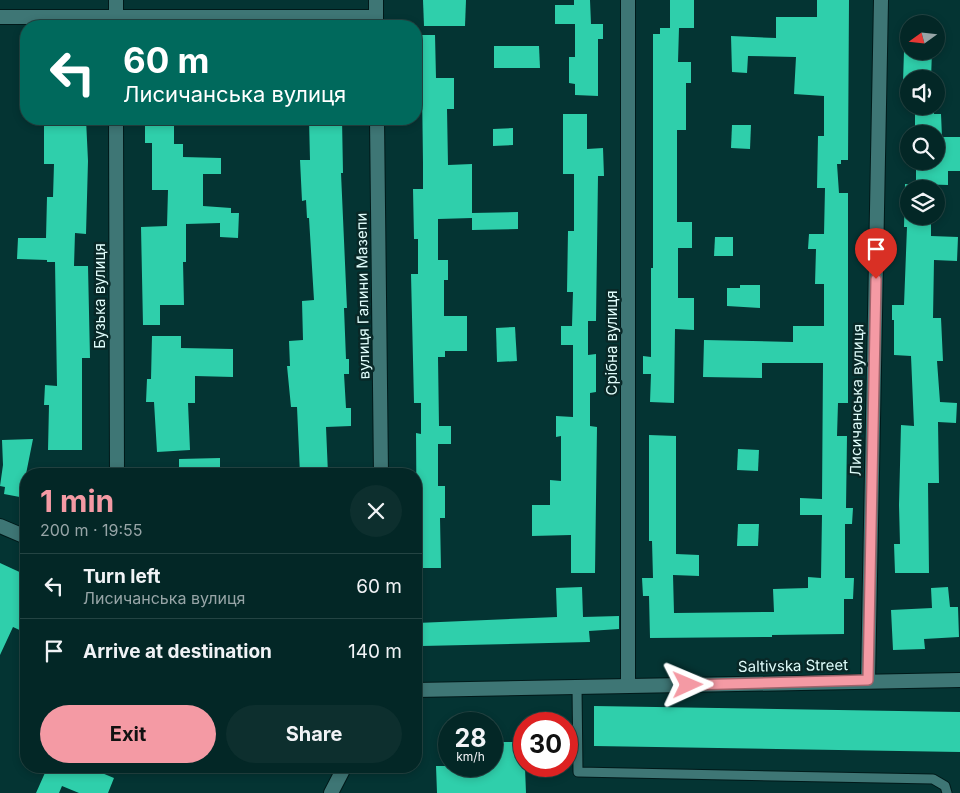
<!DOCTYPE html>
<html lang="en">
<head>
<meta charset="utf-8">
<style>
	body { margin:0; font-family:Inter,sans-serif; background:#0d2f2e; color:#f1f3f6; height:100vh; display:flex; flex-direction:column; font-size:19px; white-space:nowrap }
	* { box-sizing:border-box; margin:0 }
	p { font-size:16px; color:#97a5a7 }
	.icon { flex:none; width:28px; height:28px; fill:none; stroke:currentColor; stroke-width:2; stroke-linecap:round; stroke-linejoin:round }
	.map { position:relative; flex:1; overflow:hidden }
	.side { position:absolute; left:20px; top:468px; width:402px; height:305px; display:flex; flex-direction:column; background:#032726; border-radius:20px; box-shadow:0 2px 8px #0003,0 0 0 1px #244443 }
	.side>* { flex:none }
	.banner { position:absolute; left:20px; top:20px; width:402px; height:105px; border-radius:20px; box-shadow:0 2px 8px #0003,0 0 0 1px #244443; background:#00695c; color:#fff; overflow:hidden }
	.needle { width:32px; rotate:255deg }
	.fabs { position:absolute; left:900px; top:15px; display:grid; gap:10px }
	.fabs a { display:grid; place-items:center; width:45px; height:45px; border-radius:50%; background:#032726; box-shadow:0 2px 8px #0003,0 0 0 1px #244443; font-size:25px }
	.speed { position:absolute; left:438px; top:712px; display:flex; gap:10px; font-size:25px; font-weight:700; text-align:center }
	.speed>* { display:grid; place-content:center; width:65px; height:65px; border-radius:50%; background:#032726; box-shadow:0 2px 8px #0003,0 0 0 1px #244443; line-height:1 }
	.speed small { font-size:12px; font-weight:400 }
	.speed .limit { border:8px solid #d22; background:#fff; color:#111 }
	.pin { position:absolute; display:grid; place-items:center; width:42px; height:42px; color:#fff; margin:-51px -21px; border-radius:50% 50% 50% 0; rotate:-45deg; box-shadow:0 0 5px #0007 }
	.pin .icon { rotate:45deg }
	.me { position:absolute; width:55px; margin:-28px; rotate:89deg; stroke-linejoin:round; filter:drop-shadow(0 0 4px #0008) }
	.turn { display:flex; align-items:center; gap:18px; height:105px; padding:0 20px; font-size:22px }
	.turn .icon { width:65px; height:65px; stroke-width:2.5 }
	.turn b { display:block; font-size:35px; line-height:42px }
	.round { display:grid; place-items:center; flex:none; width:52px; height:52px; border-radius:26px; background:#0d2f2e }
	.head { display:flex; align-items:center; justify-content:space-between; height:85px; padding:0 20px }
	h1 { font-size:30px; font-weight:700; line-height:38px; color:#f49aa4 }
	.action { display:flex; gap:10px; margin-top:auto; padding:10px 20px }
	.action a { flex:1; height:58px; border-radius:30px; background:#f49aa4; color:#111; font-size:20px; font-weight:700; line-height:58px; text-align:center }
	.action a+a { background:#0d2f2e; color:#f1f3f6 }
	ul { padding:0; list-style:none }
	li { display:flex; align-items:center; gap:15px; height:65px; padding:0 20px; border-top:1px solid #244443 }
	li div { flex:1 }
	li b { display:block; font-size:19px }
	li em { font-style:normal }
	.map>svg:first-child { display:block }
</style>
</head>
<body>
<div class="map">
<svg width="960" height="793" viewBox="0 0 960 793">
	<rect width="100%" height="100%" fill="#043433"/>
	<!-- building -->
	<g fill="#2fcfab">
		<path d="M423,0H466L465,26H424Z"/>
		<path d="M574,0H590L591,24H603V39H598V96L575,95V84L569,83V57H575V24H555V5H574Z"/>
		<rect x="670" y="0" width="24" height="28"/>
		<path d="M817,0H849L848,160H841V164H837L839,193H848V403H838L837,436H847L846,508H853L852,524H845V578H854L853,599H844V634L772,635V637L650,638L649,596H643L642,578H653L652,541H649V435L676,436V554L699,555V576L673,575L674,613L774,612L773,589L808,588V577L821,578L822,515H800V498L822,499L823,363H762V378L703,377L704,340L793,342V326H824V284H815L816,249H808L809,234H824L825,188H817L818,136H824V96L794,94L796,57L748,56L747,73L732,72L731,36L776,38V17H817Z"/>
		<path d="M660,28H679L678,62H691V83H686V130H677V222H692V248H678V298H694V330L675,329L674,403L650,402L651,374H643V356L651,357V268H653V34H660Z"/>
		<path d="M416,35H435L436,78H454V109H447L448,165L472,164V213L518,212V229L472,230V218L438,219V260H448V280H444V316H467V351H445V357H438L439,426H451V444H438V486H445V518H440L441,568H417L416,433L421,434V403H414L411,274H418V239H414L413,189H423V163L422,86L421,82H416Z"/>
		<path d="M494,46H539L540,68H494Z"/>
		<path d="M904,51H932L931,79H909V82H903Z"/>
		<path d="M915,106L933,107L934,114H941L942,137H960V171H948V185L916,184V161H936V134H915Z"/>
		<path d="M563,114H587V149L603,148L604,176H598L596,321H588V355L596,354V392L590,393V426L597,427L595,573H571V535L532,536V505H550V480L561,481V436L556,437V416L573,417V345H561V326H572L573,292H567L568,231H574V174H563Z"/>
		<path d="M44,119H86L88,161L86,234L75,233L74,266H88L90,358H82V450H48L49,405H44L45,385L57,386L55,262H47V260L17,259L18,238H46L47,197H53L54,164H44Z"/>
		<path d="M145,119H174V144H183V157L221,158V174H203V206L231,208V213H239L238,238L220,237V223L186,224V262H183L184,305H160V325H143L141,227L167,226L168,190H152V143H145Z"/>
		<path d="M309,119H342L343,173H341L347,308H344L346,359H349V374H344L346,408H351V426L326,427L328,474H300L297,407H291L287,366H290L289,341L303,340L302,301L314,300L309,218H307L306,200L302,201L300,160H310Z"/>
		<path d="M732,125H751L750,149L731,148Z"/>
		<path d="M513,128V145L493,146V129Z"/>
		<path d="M905,184L925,185L924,189H909V216H931V236L958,237L957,261L934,260L933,318H941L943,361H937L940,402L957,403L956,423L938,422L939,483H928L929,573H895L894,544H900L899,505L901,425L914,426L911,356L894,355V320H892V305H904L907,227H904Z"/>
		<path d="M715,237H733V256H714Z"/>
		<path d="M740,285H760V308L727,306V288H740Z"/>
		<path d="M515,327L517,361L497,362L496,328Z"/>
		<path d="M152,336H181V348L233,349V377L195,376V403H188L190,450L157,452L154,402H146L147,379H151Z"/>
		<path d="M33,439L26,474L25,498L4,494L5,487L0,486L3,465L2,440Z"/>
		<path d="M738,449L759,450L758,471L737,470Z"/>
		<path d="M220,458V474H179V459Z"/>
		<path d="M738,524H759L758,546H737Z"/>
		<path d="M0,563L26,575V633L13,627L0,655Z"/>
		<path d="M582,587L583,617L619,616V629L589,631L590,642L422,646V639L418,640L417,623L557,617L556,588Z"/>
		<path d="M948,587L950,607H958L959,637L924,639L925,649L893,650L891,610L932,608L931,588Z"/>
		<path d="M594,706L960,712V752L594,746Z"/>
		<path d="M491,742H524L526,793H437L436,766H491Z"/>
		<path d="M48,766H85L114,778L108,793H79L62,786L59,793H36Z"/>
	</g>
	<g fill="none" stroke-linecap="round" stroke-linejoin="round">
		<!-- service casing -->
		<g stroke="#001919" stroke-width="11">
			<path id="service" d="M577,687L578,772L933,779L945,786L947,793"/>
		</g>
		<!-- minor casing -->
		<g stroke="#001919" stroke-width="16">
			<g id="minor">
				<path d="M628,0V686"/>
				<path d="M0,17H376"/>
				<path d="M116,26V0"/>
				<path d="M376,26V0"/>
				<path d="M116,119L117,474"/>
				<path d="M377,119L381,474"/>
				<path d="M0,526L26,537"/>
				<path d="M868,681L881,0"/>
				<path d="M416,690L960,680"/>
				<path d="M331,793L345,766"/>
			</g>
		</g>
		<!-- service -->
		<use href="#service" stroke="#3e7675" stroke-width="9"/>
		<!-- minor -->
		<use href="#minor" stroke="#3e7675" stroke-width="14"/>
	</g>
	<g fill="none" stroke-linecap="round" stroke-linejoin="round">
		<!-- route casing -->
		<g stroke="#9f646b" stroke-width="12">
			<path id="route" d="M688,685L868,680L876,279"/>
		</g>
		<!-- route -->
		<use href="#route" stroke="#f49aa4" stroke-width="9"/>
	</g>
	<g text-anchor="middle" stroke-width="5" stroke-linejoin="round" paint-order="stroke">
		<!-- street labels -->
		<g font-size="15" fill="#dffcfa" stroke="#092827">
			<text transform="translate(100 296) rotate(-90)" y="5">Бузька вулиця</text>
			<text transform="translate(363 296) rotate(-91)" y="5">вулиця Галини Мазепи</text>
			<text transform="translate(612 343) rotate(-90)" y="5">Срібна вулиця</text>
			<text transform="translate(857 400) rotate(-89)" y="5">Лисичанська вулиця</text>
			<text transform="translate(793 666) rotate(-1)" y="5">Saltivska Street</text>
		</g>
	</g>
</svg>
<div class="fabs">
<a><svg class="needle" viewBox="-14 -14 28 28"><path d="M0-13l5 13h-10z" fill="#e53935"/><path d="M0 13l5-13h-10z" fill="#97a5a7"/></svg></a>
<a><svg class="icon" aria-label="sound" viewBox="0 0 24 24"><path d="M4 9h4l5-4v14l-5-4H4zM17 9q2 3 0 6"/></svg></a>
<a><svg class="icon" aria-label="search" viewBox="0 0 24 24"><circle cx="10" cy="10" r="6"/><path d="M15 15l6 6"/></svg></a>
<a><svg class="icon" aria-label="layers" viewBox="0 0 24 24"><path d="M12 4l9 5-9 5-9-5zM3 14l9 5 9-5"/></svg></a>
</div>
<div class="speed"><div>28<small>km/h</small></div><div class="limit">30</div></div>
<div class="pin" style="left:876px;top:279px;background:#d93025"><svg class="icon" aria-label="arrive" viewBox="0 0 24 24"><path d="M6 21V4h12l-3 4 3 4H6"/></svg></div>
<svg class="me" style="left:688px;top:685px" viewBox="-20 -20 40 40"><path d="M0-17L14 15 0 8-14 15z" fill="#f49aa4" stroke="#fff" stroke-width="4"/></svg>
<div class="banner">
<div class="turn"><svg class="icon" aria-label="left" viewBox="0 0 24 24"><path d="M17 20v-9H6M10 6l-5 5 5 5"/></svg><div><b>60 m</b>Лисичанська вулиця</div></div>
</div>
<section class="side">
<div class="head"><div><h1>1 min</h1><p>200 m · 19:55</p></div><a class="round"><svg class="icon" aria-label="close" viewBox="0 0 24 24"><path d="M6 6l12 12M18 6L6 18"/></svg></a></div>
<ul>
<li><svg class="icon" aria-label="left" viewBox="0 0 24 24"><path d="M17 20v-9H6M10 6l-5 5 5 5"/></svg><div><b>Turn left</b><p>Лисичанська вулиця</p></div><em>60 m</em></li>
<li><svg class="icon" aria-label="arrive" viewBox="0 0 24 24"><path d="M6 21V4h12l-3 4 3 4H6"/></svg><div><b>Arrive at destination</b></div><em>140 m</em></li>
</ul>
<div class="action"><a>Exit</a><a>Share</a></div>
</section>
</div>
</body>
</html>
